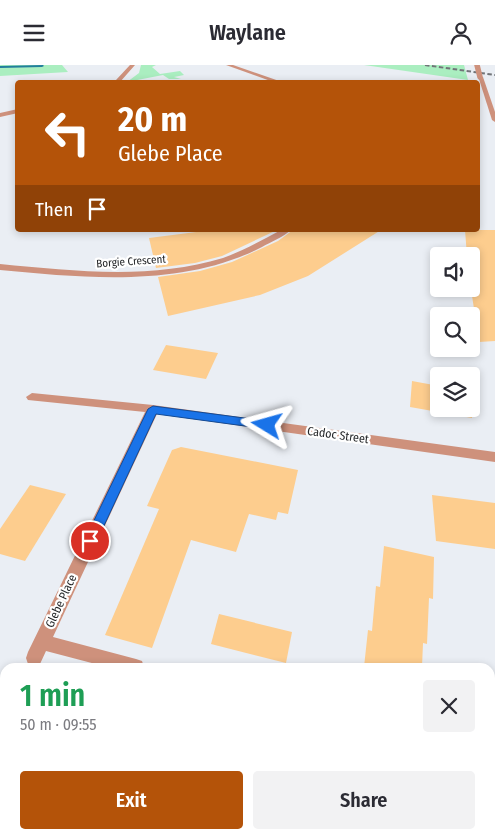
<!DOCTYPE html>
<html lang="en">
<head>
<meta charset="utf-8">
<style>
	body { margin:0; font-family:"Fira Sans Condensed",sans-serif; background:#f2f2f3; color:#2b2b33; height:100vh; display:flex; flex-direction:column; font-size:19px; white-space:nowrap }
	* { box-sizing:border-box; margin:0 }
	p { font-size:16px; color:#7c7c81 }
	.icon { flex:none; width:28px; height:28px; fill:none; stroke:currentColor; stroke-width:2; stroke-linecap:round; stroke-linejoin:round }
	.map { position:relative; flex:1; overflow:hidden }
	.panel { position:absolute; left:0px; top:598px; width:495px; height:176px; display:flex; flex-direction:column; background:#fff; border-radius:15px 15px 0 0; box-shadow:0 2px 8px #0003 }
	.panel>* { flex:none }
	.hud { position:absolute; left:15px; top:15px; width:465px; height:152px; border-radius:5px; box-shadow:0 2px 8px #0003; background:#b45309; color:#fff; overflow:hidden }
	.controls { position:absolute; left:430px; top:182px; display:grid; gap:10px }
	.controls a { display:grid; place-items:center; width:50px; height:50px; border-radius:5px; background:#fff; box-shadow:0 2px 8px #0003; font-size:25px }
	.pin { position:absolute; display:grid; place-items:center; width:42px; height:42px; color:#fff; margin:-21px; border:2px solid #fff; border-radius:50%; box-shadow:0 1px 5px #0007 }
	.me { position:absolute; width:55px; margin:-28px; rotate:278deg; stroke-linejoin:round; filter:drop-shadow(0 0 4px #0008) }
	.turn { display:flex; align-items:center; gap:18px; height:105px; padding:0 20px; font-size:22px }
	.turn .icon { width:65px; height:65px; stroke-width:2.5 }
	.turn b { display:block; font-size:35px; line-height:42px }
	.then { display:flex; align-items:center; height:48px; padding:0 20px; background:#0003; gap:10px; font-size:19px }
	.round { display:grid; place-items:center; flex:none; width:52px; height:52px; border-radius:5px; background:#f2f2f3 }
	.overview { display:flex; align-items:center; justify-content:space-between; height:85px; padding:0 20px }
	h1 { font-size:30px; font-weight:600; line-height:38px; color:#1e9e55 }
	.action { display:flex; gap:10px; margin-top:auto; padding:10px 20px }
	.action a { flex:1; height:58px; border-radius:5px; background:#b45309; color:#fff; font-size:20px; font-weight:600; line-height:58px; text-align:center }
	.action a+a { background:#f2f2f3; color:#2b2b33 }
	header { display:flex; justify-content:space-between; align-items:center; height:65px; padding:0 20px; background:#fff; font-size:22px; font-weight:600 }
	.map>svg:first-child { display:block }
</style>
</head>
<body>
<header><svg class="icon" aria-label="menu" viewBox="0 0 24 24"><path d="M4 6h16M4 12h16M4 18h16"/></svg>Waylane<svg class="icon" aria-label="person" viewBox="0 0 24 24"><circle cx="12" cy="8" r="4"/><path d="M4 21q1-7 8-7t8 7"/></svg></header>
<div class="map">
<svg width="495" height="773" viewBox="0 0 495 773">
	<rect width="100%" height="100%" fill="#eaeef4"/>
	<!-- green -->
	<g fill="#aaeec0">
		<path d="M0,0H62L68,7L0,11Z"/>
		<path d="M141,0H156L152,2L160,9L180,6L184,10L174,12L181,14H169L163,10L127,17L139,8Z"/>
		<path d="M364,0H464L468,15Z"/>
	</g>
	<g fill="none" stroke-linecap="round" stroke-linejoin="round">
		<!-- stream -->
		<path fill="#227e9c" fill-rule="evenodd" d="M43,0L44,1L42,2L0,3V1Z"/>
	</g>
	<!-- building -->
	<g fill="#fdcd8e">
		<path d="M212,165H277L222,191L195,198L156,203L149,173Z"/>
		<path d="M293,165H381L308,211L260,230L168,251L158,212L200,206L232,197L278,176Z"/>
		<path d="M465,165H495V276L479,277L471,224V191H467Z"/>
		<path d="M166,280L218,288L206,314L153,305Z"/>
		<path d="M412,316L439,321V344H471V327L472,353L410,342Z"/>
		<path d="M181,382L298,405L288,449L278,447L276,455L249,449L236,487L191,475L152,583L105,570L159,444L147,441L172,385Z"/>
		<path d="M30,420L66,429L25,496L0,489V464Z"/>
		<path d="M432,430L495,438V484L436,476Z"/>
		<path d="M384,481L434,492L433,534L429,533L427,579L423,578L422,602H364L368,565L372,566L376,521L380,522Z"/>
		<path d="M219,549L292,567L286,598L211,579Z"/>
	</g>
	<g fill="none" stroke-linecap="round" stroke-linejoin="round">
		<!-- minor -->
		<g fill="#ce917c" fill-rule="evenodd">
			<path d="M130,0H135L120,17L111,18L116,15Z"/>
			<path d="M226,0H233L285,18H276Z"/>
			<path d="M478,11L483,12L495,47V57L492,55Z"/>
			<path d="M18,44V48L0,52V48Z"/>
			<path d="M281,165H291C283,172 271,177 262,182C182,223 86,213 0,205V199C73,206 151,215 223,193C243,186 262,175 281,165Z"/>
			<path d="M32,328L153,340L495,387V397L157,349L53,572L136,594L142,596L144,602H107L46,586L40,599L34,601L28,599L26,593L28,587L145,347L28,335L26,332Z"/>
			<path d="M241,769H261L260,773H240Z"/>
		</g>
		<!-- rail -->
		<path stroke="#717478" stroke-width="2" stroke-dasharray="4.5 2.5" stroke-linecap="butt" d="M425,0L495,10"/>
		<!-- minor-bridge -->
		<path stroke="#ce917c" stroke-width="5.5" d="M477,0L480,12"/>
	</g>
	<!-- route -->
	<path fill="#1a73e8" stroke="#114b97" d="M153,341L267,356L272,360L267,364L156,349L95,480H86L84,476L86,472L148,344Z"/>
	<g text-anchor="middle" stroke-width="4.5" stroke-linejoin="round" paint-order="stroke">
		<!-- far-street labels -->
		<g font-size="11" fill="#26282a" stroke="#fff">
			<text transform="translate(131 196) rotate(-4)" y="4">Borgie Crescent</text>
		</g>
		<!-- street labels -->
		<g font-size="12" fill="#26282a" stroke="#fff">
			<text transform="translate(338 370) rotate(8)" y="4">Cadoc Street</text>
			<text transform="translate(61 536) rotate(-65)" y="4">Glebe Place</text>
		</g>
	</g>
</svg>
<div class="controls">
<a><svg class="icon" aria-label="sound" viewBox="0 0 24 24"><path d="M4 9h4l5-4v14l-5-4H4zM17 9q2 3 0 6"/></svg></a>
<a><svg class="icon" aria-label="search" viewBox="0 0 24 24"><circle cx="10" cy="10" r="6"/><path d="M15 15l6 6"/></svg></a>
<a><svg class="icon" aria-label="layers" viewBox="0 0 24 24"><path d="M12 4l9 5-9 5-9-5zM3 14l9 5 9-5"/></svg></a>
</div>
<div class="pin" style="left:90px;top:476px;background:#d93025"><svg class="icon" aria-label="arrive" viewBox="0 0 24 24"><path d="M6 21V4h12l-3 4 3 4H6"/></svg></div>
<svg class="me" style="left:267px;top:360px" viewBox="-20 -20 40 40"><path d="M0-17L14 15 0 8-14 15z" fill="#1a73e8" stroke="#fff" stroke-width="4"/></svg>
<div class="hud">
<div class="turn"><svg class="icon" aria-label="left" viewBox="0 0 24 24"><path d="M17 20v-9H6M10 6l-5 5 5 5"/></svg><div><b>20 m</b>Glebe Place</div></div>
<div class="then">Then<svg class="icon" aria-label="arrive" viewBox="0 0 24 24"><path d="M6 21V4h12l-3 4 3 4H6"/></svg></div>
</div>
<section class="panel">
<div class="overview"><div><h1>1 min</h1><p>50 m · 09:55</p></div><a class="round"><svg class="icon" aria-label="close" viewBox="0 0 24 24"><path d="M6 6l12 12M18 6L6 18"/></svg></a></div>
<div class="action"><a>Exit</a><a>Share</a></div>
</section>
</div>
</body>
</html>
